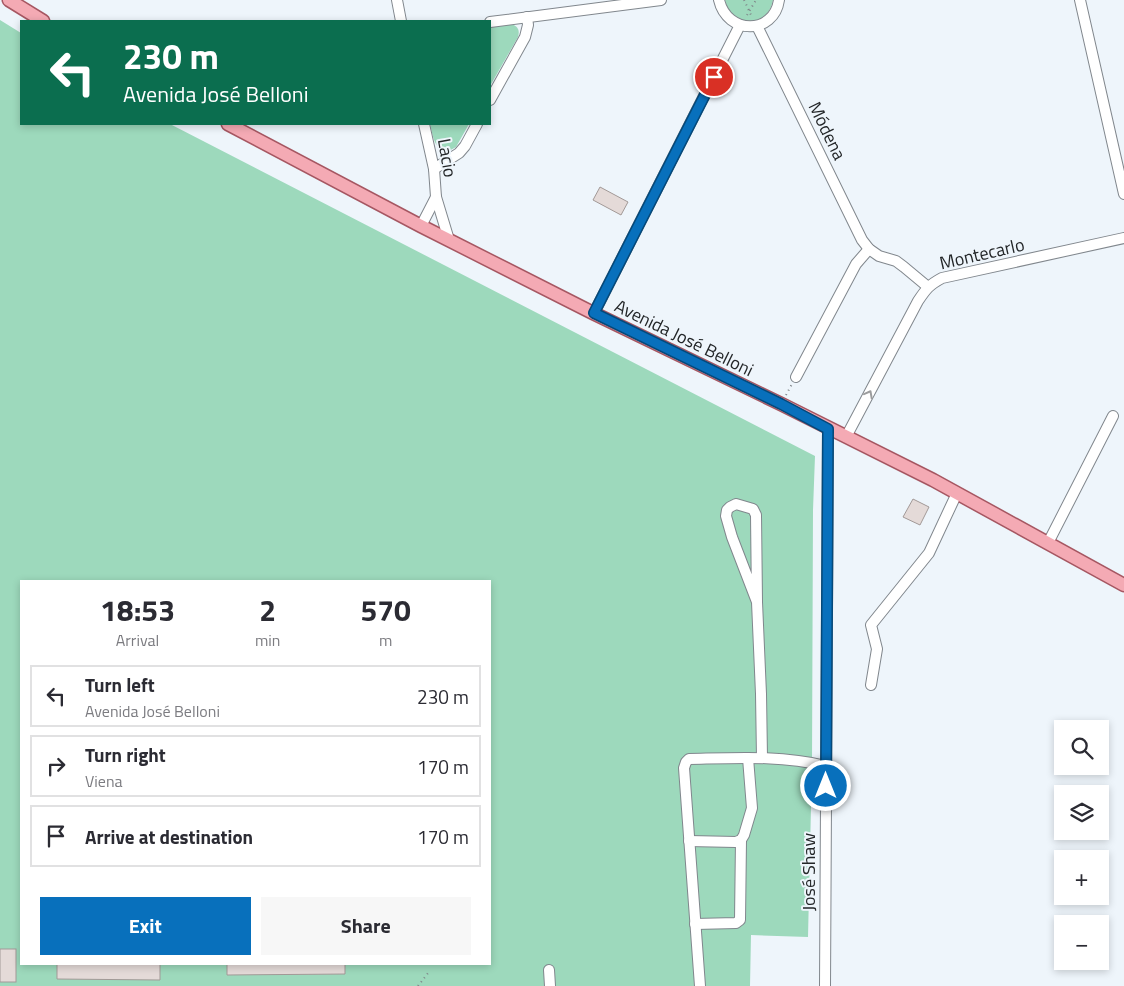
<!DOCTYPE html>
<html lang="en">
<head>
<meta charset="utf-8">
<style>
	body { margin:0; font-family:"Titillium Web",sans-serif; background:#f7f7f7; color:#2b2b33; height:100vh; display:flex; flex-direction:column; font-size:19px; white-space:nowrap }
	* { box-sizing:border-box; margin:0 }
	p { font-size:16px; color:#7c7c81 }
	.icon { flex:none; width:28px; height:28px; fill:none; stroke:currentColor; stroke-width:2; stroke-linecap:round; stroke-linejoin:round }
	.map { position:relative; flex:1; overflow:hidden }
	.panel { position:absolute; left:20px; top:580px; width:471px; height:385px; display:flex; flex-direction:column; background:#fff; border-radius:0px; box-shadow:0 2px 8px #0003 }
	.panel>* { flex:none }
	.guide { position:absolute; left:20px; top:20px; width:471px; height:105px; border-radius:0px; box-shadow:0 2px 8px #0003; background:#0b6e4f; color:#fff; overflow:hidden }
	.tools { position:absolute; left:1054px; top:720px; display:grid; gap:10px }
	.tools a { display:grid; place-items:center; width:55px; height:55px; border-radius:0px; background:#fff; box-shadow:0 2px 8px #0003; font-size:25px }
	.pin { position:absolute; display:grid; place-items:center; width:42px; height:42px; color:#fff; margin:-21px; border:2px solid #fff; border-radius:50%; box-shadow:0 1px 5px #0007 }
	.me { position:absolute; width:55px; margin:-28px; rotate:0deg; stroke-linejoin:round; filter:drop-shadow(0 0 4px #0008) }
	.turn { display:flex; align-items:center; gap:18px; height:105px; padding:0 20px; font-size:22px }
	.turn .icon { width:65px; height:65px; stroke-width:2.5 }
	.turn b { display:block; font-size:35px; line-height:42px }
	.eta { display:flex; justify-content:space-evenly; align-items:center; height:85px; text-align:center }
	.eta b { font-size:30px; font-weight:700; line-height:35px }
	.button { display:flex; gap:10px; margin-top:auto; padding:10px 20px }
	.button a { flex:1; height:58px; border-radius:0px; background:#0870bc; color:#fff; font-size:20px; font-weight:700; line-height:58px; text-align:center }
	.button a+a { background:#f7f7f7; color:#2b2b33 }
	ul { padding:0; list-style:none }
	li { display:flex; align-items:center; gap:15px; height:62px; margin:0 10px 8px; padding:0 10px; border:2px solid #e1e1e2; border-radius:0px }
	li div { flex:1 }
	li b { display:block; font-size:19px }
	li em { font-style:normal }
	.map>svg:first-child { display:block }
</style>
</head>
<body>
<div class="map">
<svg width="1124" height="986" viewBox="0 0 1124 986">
	<rect width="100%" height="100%" fill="#eef5fb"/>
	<!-- green -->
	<g fill="#9dd9bc" fill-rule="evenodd">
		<path d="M725,0H773C768,29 730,29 725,0Z"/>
		<path d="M0,20L21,33V124H170L815,456L813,510L812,763L808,937L751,935L750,986H0ZM21,581H490V964H21Z"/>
		<path d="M512,24C518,27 520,30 518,37L490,86V27Z"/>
		<path d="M430,124H469L456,147L447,152C434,149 433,136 430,124Z"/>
	</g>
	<!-- building -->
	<g fill="#e4dad8" stroke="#a29997">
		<path d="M600,187L628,202L621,215L593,200Z"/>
		<path d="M913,499L929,507L920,525L903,517Z"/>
		<rect x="0" y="949" width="16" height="33"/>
		<path d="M57,964H160V980L57,979Z"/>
		<path d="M227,964H345V974L227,975Z"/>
	</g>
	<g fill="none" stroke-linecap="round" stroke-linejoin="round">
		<!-- minor casing -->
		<g stroke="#81878d" stroke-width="12">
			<g id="minor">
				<path d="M397,0L401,21"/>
				<path d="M719,0C727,35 774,35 779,0"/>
				<path d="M1080,0L1124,194"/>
				<path d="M490,22L661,0"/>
				<path d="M757,26L862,240L869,249L879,256L896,261L904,267L928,287"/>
				<path d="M490,100L525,37L528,25L527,17"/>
				<path d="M424,124L434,169L436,197L449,240"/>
				<path d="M434,169L459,153L465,146L477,124"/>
				<path d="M421,226L436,197"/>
				<path d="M594,313L740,25"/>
				<path d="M796,377L856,264L869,249"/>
				<path d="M846,437L918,301C926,289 929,285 942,278L1124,238"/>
				<path d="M1048,543L1113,416"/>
				<path d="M757,602L732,537L726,516L727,510L730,507L736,504L753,509L756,515L757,602L761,694L762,758"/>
				<path d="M871,685L877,649L871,625L929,553L957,493"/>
				<path d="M689,841L736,842L741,840L744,835L752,808L748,758"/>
				<path d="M695,924L736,923L740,920L741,840"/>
				<path d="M549,970L550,986"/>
				<path d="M700,986L684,768L686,762L689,759C735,758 781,755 826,766"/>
				<path d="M825,986L828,429"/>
			</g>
		</g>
		<!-- major casing -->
		<g stroke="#a65762" stroke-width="15">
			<g id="major">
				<path d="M9,0L43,21"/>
				<path d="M228,124L421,226L593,313L781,404L933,480L1124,585"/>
			</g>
		</g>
		<!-- path -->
		<g stroke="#7f8488" stroke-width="2" stroke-dasharray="1 4" stroke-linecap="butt">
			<path d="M744,0L752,17"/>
			<path d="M747,15L756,0"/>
			<path d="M786,395L792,384"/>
			<path d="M418,986L428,973"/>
		</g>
		<!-- minor -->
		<use href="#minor" stroke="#fff" stroke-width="10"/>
		<!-- major -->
		<use href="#major" stroke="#f4aab4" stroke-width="12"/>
	</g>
	<!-- one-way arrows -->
	<defs><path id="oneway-chevron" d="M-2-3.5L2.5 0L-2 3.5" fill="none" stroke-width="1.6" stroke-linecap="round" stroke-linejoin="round" transform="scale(1.25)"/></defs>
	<use stroke="#9c9d9e" href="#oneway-chevron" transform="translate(869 394) rotate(-62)"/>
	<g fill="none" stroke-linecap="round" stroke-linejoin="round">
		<!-- route casing -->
		<g stroke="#05497a" stroke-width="12">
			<path id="route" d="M714,77L594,313L781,404L828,429L826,786"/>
		</g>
		<!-- route -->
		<use href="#route" stroke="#0870bc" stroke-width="9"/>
	</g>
	<g text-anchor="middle" stroke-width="4" stroke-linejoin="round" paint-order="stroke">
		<!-- street labels -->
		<g font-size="18" fill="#232628" stroke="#eef5fb">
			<text transform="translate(827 131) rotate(64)" y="6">Módena</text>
			<text transform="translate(447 158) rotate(80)" y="6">Lacio</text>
			<text transform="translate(982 254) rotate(-13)" y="6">Montecarlo</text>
			<text transform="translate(684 338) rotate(26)" y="6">Avenida José Belloni</text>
			<text transform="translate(809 872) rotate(-90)" y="6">José Shaw</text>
		</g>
	</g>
</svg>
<div class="tools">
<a><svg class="icon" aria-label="search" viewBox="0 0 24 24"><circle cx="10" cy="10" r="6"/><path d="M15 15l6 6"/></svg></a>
<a><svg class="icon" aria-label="layers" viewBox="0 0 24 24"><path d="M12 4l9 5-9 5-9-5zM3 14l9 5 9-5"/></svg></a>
<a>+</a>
<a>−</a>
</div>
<div class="pin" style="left:714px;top:77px;background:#d93025"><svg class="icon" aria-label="arrive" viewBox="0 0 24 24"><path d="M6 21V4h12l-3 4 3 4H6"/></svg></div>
<svg class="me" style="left:826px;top:786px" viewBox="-20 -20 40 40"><circle r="17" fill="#0870bc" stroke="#fff" stroke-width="3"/><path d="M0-11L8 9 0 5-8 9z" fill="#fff"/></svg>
<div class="guide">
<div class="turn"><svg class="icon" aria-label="left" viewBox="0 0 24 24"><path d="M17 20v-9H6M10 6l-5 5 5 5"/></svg><div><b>230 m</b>Avenida José Belloni</div></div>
</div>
<section class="panel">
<div class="eta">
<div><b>18:53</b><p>Arrival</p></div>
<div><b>2</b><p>min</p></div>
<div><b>570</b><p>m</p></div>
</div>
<ul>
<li><svg class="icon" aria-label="left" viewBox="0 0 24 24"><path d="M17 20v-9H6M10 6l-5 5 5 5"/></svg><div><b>Turn left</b><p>Avenida José Belloni</p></div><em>230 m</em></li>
<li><svg class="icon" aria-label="right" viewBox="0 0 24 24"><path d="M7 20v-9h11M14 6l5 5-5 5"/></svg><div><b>Turn right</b><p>Viena</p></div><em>170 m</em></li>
<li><svg class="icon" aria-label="arrive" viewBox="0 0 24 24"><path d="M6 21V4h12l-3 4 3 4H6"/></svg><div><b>Arrive at destination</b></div><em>170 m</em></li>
</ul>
<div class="button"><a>Exit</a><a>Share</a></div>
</section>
</div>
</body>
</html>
